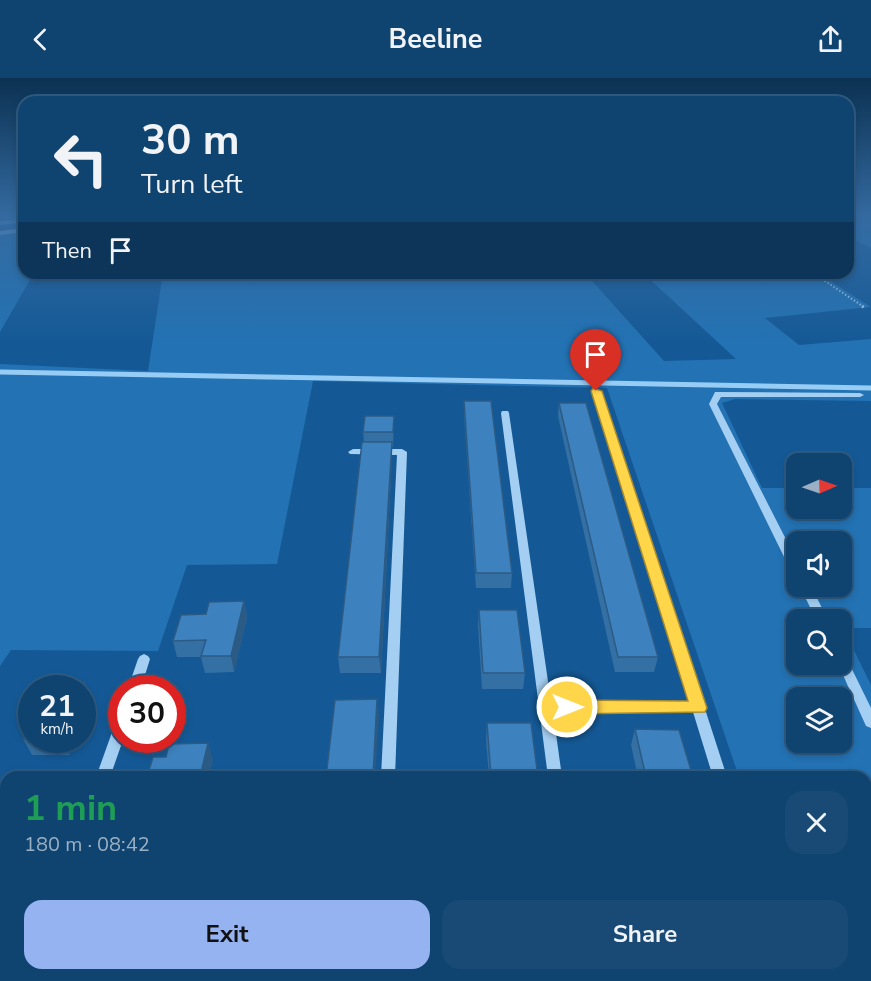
<!DOCTYPE html>
<html lang="en">
<head>
<meta charset="utf-8">
<style>
	body { margin:0; font-family:"Nunito Sans",sans-serif; background:#184a75; color:#f1f3f6; height:100vh; display:flex; flex-direction:column; font-size:22px; white-space:nowrap }
	* { box-sizing:border-box; margin:0 }
	p { font-size:20px; color:#9bb0c3 }
	.icon { flex:none; width:33px; height:33px; fill:none; stroke:currentColor; stroke-width:2; stroke-linecap:round; stroke-linejoin:round }
	.map { position:relative; flex:1; overflow:hidden }
	.side { position:absolute; left:0px; top:693px; width:872px; height:210px; display:flex; flex-direction:column; background:#0f4370; border-radius:18px 18px 0 0; box-shadow:0 3px 9px #0003,0 0 0 2px #2f5c83 }
	.side>* { flex:none }
	.top-card { position:absolute; left:18px; top:18px; width:836px; height:183px; border-radius:18px; box-shadow:0 3px 9px #0003,0 0 0 2px #2f5c83; background:#0f4370; color:#f1f3f6; overflow:hidden }
	.needle { width:39px; rotate:88deg }
	.controls { position:absolute; left:786px; top:375px; display:grid; gap:12px }
	.controls a { display:grid; place-items:center; width:66px; height:66px; border-radius:12px; background:#0f4370; box-shadow:0 3px 9px #0003,0 0 0 2px #2f5c83; font-size:30px }
	.speed { position:absolute; left:18px; top:597px; display:flex; gap:12px; font-size:30px; font-weight:700; text-align:center }
	.speed>* { display:grid; place-content:center; width:78px; height:78px; border-radius:50%; background:#0f4370; box-shadow:0 3px 9px #0003,0 0 0 2px #2f5c83; line-height:1 }
	.speed small { font-size:15px; font-weight:400 }
	.speed .limit { border:9px solid #d22; background:#fff; color:#111 }
	.pin { position:absolute; display:grid; place-items:center; width:51px; height:51px; color:#fff; margin:-62px -26px; border-radius:50% 50% 50% 0; rotate:-45deg; box-shadow:0 0 6px #0007 }
	.pin .icon { rotate:45deg }
	.me { position:absolute; width:66px; margin:-33px; rotate:90deg; stroke-linejoin:round; filter:drop-shadow(0 0 4px #0008) }
	.turn { display:flex; align-items:center; gap:21px; height:126px; padding:0 24px; font-size:27px }
	.turn .icon { width:78px; height:78px; stroke-width:2.5 }
	.turn b { display:block; font-size:42px; line-height:51px }
	.then { display:flex; align-items:center; height:57px; padding:0 24px; background:#0003; gap:12px; font-size:22px }
	.round { display:grid; place-items:center; flex:none; width:63px; height:63px; border-radius:18px; background:#184a75 }
	.headline { display:flex; align-items:center; justify-content:space-between; height:102px; padding:0 24px }
	h1 { font-size:36px; font-weight:700; line-height:45px; color:#1e9e55 }
	.action { display:flex; gap:12px; margin-top:auto; padding:12px 24px }
	.action a { flex:1; height:69px; border-radius:18px; background:#95b2f1; color:#111; font-size:24px; font-weight:700; line-height:69px; text-align:center }
	.action a+a { background:#184a75; color:#f1f3f6 }
	header { display:flex; justify-content:space-between; align-items:center; height:78px; padding:0 24px; background:#0f4370; font-size:27px; font-weight:700 }
	.map>svg:first-child { display:block }
</style>
</head>
<body>
<header><svg class="icon" aria-label="back" viewBox="0 0 24 24"><path d="M15 5l-7 7 7 7"/></svg>Beeline<svg class="icon" aria-label="share" viewBox="0 0 24 24"><path d="M12 15V3M7 8l5-5 5 5M5 13v7h14v-7"/></svg></header>
<div class="map">
<svg width="871" height="903" viewBox="0 0 871 903">
	<rect width="100%" height="100%" fill="#145996"/>
	<!-- green -->
	<g fill="#2372b3" fill-rule="evenodd">
		<path d="M848,139H871V170L848,158Z"/>
		<path d="M24,154V195H34L0,254V157Z"/>
		<path d="M163,195H585L664,283L736,281L643,195H818L871,229L765,240L799,267L871,261V323L735,321L722,325L762,410H796V430H842V410H871V550H843L871,607V740H866V699H739L607,310L313,303L277,486L187,487L158,573L11,572L0,588V286L148,293ZM796,464H842V508H796ZM796,542H842V586H796ZM796,620H842V664H796Z"/>
	</g>
	<g fill="none" stroke-linecap="round" stroke-linejoin="round">
		<!-- stream-far1 -->
		<path stroke="#97ccf5" stroke-width="4" d="M0,145L24,142"/>
		<!-- stream -->
		<path stroke="#97ccf5" stroke-width="5" d="M0,294L871,310"/>
		<!-- path-far1 -->
		<path stroke="#a5cff2" stroke-width="2" stroke-dasharray="1.5 2" stroke-linecap="butt" d="M813,195L864,229"/>
		<!-- path -->
		<path stroke="#a5cff2" stroke-width="3" stroke-dasharray="2 3" stroke-linecap="butt" d="M862,228L866,231"/>
		<!-- minor -->
		<g fill="#a5cff2" fill-rule="evenodd">
			<path d="M24,150V154L0,157V153Z"/>
			<path d="M593,311H599L600,313L703,625L706,629L705,631L727,699H713L693,634H553L562,699H548L501,335L502,333H508L509,335L551,624H689L592,313Z"/>
			<path d="M715,314L860,315L864,317L860,319H721L717,326L796,481V495L792,494L790,491L709,326Z"/>
			<path d="M353,371H402L407,374L395,699H381L397,377L350,376L348,374Z"/>
			<path d="M800,508H811L828,542H816Z"/>
			<path d="M144,576L148,578L150,581L141,610H128L138,581L140,578Z"/>
			<path d="M842,577L846,579L871,630V650L866,648L838,586H842Z"/>
			<path d="M122,641V662H123L110,699H96L115,646L117,642Z"/>
			<path d="M25,897H43L41,903H23Z"/>
			<path d="M371,897H389L388,903H370Z"/>
			<path d="M574,897H592L593,903H575Z"/>
			<path d="M771,897H789L790,903H772Z"/>
		</g>
	</g>
	<!-- wall -->
	<g fill="#3470a3">
		<path d="M464,323L512,495L511,510H476L464,336Z"/>
		<path d="M559,325L658,579L654,594H615L558,338Z"/>
		<path d="M394,352L393,369H392V379L381,595H340L338,579L364,364L363,354Z"/>
		<path d="M244,523L247,539L234,594L205,595L201,579H177L173,563L206,536Z"/>
		<path d="M479,532L525,595L523,611H482L478,548Z"/>
		<path d="M32,632V662H75L69,677H32L23,661L27,653L24,647Z"/>
		<path d="M487,645L538,699H489L486,662Z"/>
		<path d="M635,651L693,699H638L631,667Z"/>
		<rect x="0" y="729" width="6" height="59"/>
		<rect x="866" y="781" width="5" height="100"/>
	</g>
	<!-- shaded-wall -->
	<g fill="#2b5b85">
		<path d="M394,338V352L393,369V354Z"/>
		<path d="M392,364V379L381,595L379,579Z"/>
		<path d="M244,523L247,539L234,594L231,578Z"/>
		<path d="M85,604L91,620L82,643V610Z"/>
		<path d="M377,621L379,638L375,699H373Z"/>
		<path d="M62,662H75L69,677Z"/>
		<path d="M208,665L213,682L209,699H200Z"/>
		<path d="M150,897H155L158,903H148Z"/>
	</g>
	<!-- building -->
	<g fill="#3d82be" stroke="#2b5b85" stroke-width="1.5">
		<path d="M464,323H491L512,495H476Z"/>
		<path d="M559,325H586L658,579H618Z"/>
		<path d="M365,338H394L393,354H363Z"/>
		<path d="M362,364H392L379,579H338Z"/>
		<path d="M244,523L231,578H201L206,562L173,563L181,537L206,536L209,524Z"/>
		<path d="M479,532H517L525,595H483Z"/>
		<path d="M85,604L82,610H41L44,605Z"/>
		<path d="M377,621L373,699H326L335,622Z"/>
		<path d="M32,632V661H23L30,647H24Z"/>
		<path d="M487,645H531L538,699H491Z"/>
		<path d="M635,651L679,652L693,699H646Z"/>
		<path d="M208,665L200,699H147L153,679H166L169,666Z"/>
		<rect x="0" y="729" width="6" height="43"/>
		<rect x="866" y="781" width="5" height="85"/>
		<path d="M98,897H150L148,903H96Z"/>
	</g>
	<!-- sky -->
	<linearGradient id="sky" x2="0" y2="1"><stop stop-color="#0b3152"/><stop offset="0.52" stop-color="#346aa0"/><stop offset="1" stop-color="#346aa0" stop-opacity="0"/></linearGradient>
	<rect width="871" height="265" fill="url(#sky)"/>
	<!-- route -->
	<path fill="#ffd54a" stroke="#a68a30" stroke-width="1.5" d="M593,310L602,313L707,630L705,634L567,636L561,634L558,629L561,624L567,622L688,623L591,313Z"/>
</svg>
<div class="controls">
<a><svg class="needle" viewBox="-14 -14 28 28"><path d="M0-13l5 13h-10z" fill="#e53935"/><path d="M0 13l5-13h-10z" fill="#9bb0c3"/></svg></a>
<a><svg class="icon" aria-label="sound" viewBox="0 0 24 24"><path d="M4 9h4l5-4v14l-5-4H4zM17 9q2 3 0 6"/></svg></a>
<a><svg class="icon" aria-label="search" viewBox="0 0 24 24"><circle cx="10" cy="10" r="6"/><path d="M15 15l6 6"/></svg></a>
<a><svg class="icon" aria-label="layers" viewBox="0 0 24 24"><path d="M12 4l9 5-9 5-9-5zM3 14l9 5 9-5"/></svg></a>
</div>
<div class="speed"><div>21<small>km/h</small></div><div class="limit">30</div></div>
<div class="pin" style="left:596px;top:313px;background:#d93025"><svg class="icon" aria-label="arrive" viewBox="0 0 24 24"><path d="M6 21V4h12l-3 4 3 4H6"/></svg></div>
<svg class="me" style="left:567px;top:629px" viewBox="-20 -20 40 40"><circle r="17" fill="#ffd54a" stroke="#fff" stroke-width="3"/><path d="M0-11L8 9 0 5-8 9z" fill="#fff"/></svg>
<div class="top-card">
<div class="turn"><svg class="icon" aria-label="left" viewBox="0 0 24 24"><path d="M17 20v-9H6M10 6l-5 5 5 5"/></svg><div><b>30 m</b>Turn left</div></div>
<div class="then">Then<svg class="icon" aria-label="arrive" viewBox="0 0 24 24"><path d="M6 21V4h12l-3 4 3 4H6"/></svg></div>
</div>
<section class="side">
<div class="headline"><div><h1>1 min</h1><p>180 m · 08:42</p></div><a class="round"><svg class="icon" aria-label="close" viewBox="0 0 24 24"><path d="M6 6l12 12M18 6L6 18"/></svg></a></div>
<div class="action"><a>Exit</a><a>Share</a></div>
</section>
</div>
</body>
</html>
